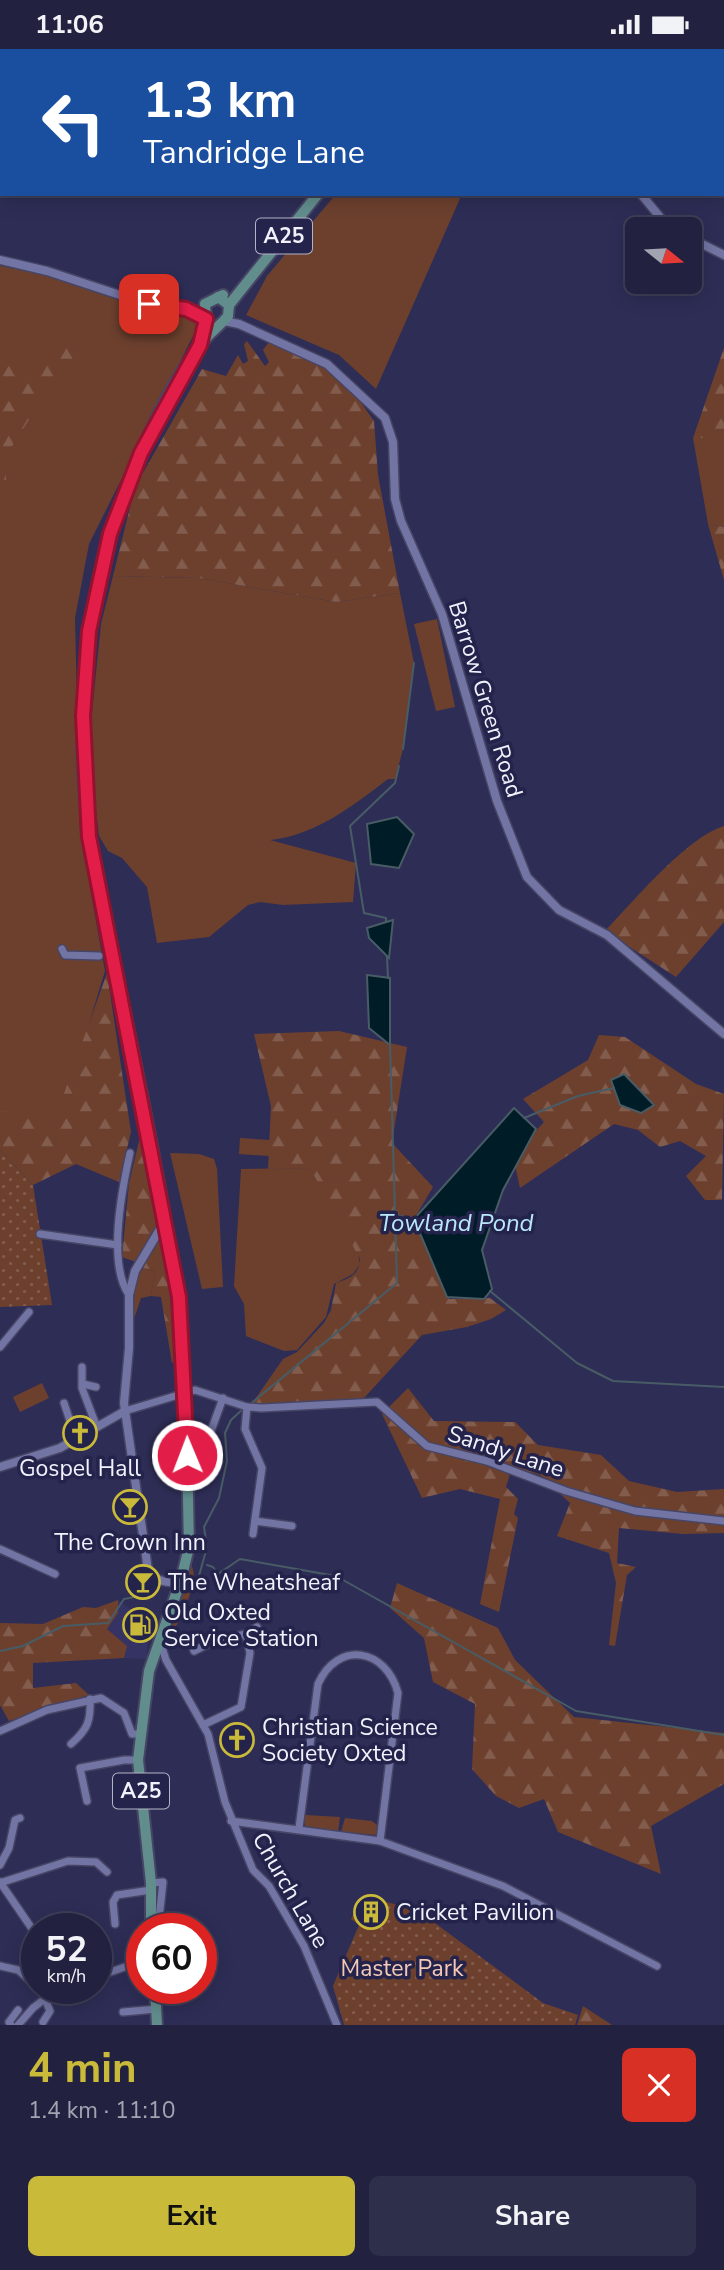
<!DOCTYPE html>
<html lang="en">
<head>
<meta charset="utf-8">
<style>
	body { margin:0; font-family:"Nunito Sans",sans-serif; background:#2e2f4b; color:#f1f3f6; height:100vh; display:flex; flex-direction:column; font-size:26px; white-space:nowrap }
	* { box-sizing:border-box; margin:0 }
	p { font-size:23px; color:#a2a4b1 }
	.icon { flex:none; width:38px; height:38px; fill:none; stroke:currentColor; stroke-width:2; stroke-linecap:round; stroke-linejoin:round }
	.map { position:relative; height:1976px; overflow:hidden }
	.panel { display:flex; flex-direction:column; background:#222240; flex:1 }
	.panel>* { flex:none }
	.banner { position:absolute; left:0px; top:0px; width:724px; height:147px; box-shadow:0 4px 18px #0003,0 0 0 2px #3f3f59; background:#1a4fa0; color:#fff; overflow:hidden }
	.needle { width:46px; rotate:108deg }
	.tools { position:absolute; left:625px; top:168px; display:grid; gap:14px }
	.tools a { display:grid; place-items:center; width:77px; height:77px; border-radius:10px; background:#222240; box-shadow:0 4px 18px #0003,0 0 0 2px #3f3f59; font-size:35px }
	.speed { position:absolute; left:21px; top:1864px; display:flex; gap:14px; font-size:35px; font-weight:700; text-align:center }
	.speed>* { display:grid; place-content:center; width:91px; height:91px; border-radius:50%; background:#222240; box-shadow:0 4px 18px #0003,0 0 0 2px #3f3f59; line-height:1 }
	.speed small { font-size:18px; font-weight:400 }
	.speed .limit { border:10px solid #d22; background:#fff; color:#111 }
	.pin { position:absolute; display:grid; place-items:center; width:60px; height:60px; color:#fff; margin:-30px; border-radius:14px; box-shadow:0 4px 10px #0006 }
	.me { position:absolute; width:77px; margin:-38px; rotate:359deg; stroke-linejoin:round; filter:drop-shadow(0 0 5px #0008) }
	.turn { display:flex; align-items:center; gap:24px; height:147px; padding:0 28px; font-size:32px }
	.turn .icon { width:91px; height:91px; stroke-width:2.5 }
	.turn b { display:block; font-size:49px; line-height:60px }
	.round { display:grid; place-items:center; flex:none; width:74px; height:74px; border-radius:10px; background:#2e2f4b }
	.head { display:flex; align-items:center; justify-content:space-between; height:119px; padding:0 28px }
	h1 { font-size:42px; font-weight:700; line-height:52px; color:#c9ba3a }
	.primary-button { display:flex; gap:14px; margin-top:auto; padding:14px 28px }
	.primary-button a { flex:1; height:80px; border-radius:10px; background:#c9ba3a; color:#111; font-size:28px; font-weight:700; line-height:80px; text-align:center }
	.primary-button a+a { background:#2e2f4b; color:#f1f3f6 }
	.status { display:flex; justify-content:space-between; align-items:center; height:49px; padding:0 35px; background:#222240; direction:ltr }
	.status svg { height:19px; fill:currentColor }
	.map>svg:first-child { display:block }
</style>
</head>
<body>
<div class="status"><b>11:06</b><svg viewBox="0 0 49 12"><path d="M0 12V9h3v3zM5 12V6h3v6zM10 12V3h3v9zM15 12V0h3v12zM26 1h20v11H26zM47 4h2v5h-2z"/></svg></div>
<div class="map">
<svg width="724" height="1976" viewBox="0 0 724 1976">
	<defs>
		<pattern id="forest-firs" width="22" height="20" patternUnits="userSpaceOnUse" patternTransform="scale(1.75)"><rect width="22" height="20" fill="#6d402e"/><path d="M5 1l3.5 6h-7zM16 11l3.5 6h-7z" fill="#825c4d"/></pattern>
		<pattern id="park-dots" width="8" height="8" patternUnits="userSpaceOnUse" patternTransform="scale(1.75)"><rect width="8" height="8" fill="#6d402e"/><path d="M2 2h.1M6 6h.1" fill="none" stroke="#825c4d" stroke-width="1.8" stroke-linecap="round"/></pattern>
	</defs>
	<rect width="100%" height="100%" fill="#2e2d56"/>
	<!-- built -->
	<path fill="#353363" d="M118,1551L141,1568L149,1569L147,1610L124,1609L127,1597L107,1580L118,1564Z"/>
	<!-- green -->
	<g fill="#6d402e">
		<path d="M472,0H724V42L723,2Z"/>
		<path d="M336,145H462L376,340L339,306L246,266L267,227Z"/>
		<path d="M0,217L43,225L189,265L199,275L89,495L75,569L80,783L105,922L59,1074L0,1068Z"/>
		<path d="M693,389H724V478L708,475Z"/>
		<path d="M113,527L198,529L336,553L400,544L414,614L403,700L395,730H388C353,757 314,787 270,791L356,814L353,853L283,856L260,853L248,856L209,888L157,894L147,838L122,809L108,802L99,787L91,718V673L101,575Z"/>
		<path d="M437,570L455,658L436,662L414,575Z"/>
		<path d="M240,1089L270,1091L269,1107L239,1105Z"/>
		<path d="M170,1104L199,1105L214,1110L217,1120L223,1238L202,1240Z"/>
		<path d="M310,1119L356,1196L360,1215L353,1225L334,1235L326,1268L297,1301L284,1302L246,1287L244,1255L234,1237L241,1120Z"/>
		<path d="M163,1184L175,1261L167,1218L143,1219L155,1222L151,1247L141,1249L135,1267H132L136,1231Z"/>
		<path d="M42,1334L49,1349L20,1363L13,1348Z"/>
		<path d="M191,1516C202,1532 176,1578 167,1594L165,1584Z"/>
		<path d="M380,1753L377,1786L341,1783L345,1769L372,1772L377,1776Z"/>
		<path d="M304,1763L306,1766L340,1768L338,1783L305,1777Z"/>
	</g>
	<!-- forest -->
	<g fill="url(#forest-firs)">
		<path d="M112,288L41,352L7,405L6,431L0,430V312L15,317H37L52,301Z"/>
		<path d="M247,292L265,317L269,313L263,301L269,293L329,321L354,344L374,372L378,426L400,544L336,553L198,529L113,527L135,438L202,320L226,327L238,306L243,315L248,312L244,295Z"/>
		<path d="M724,299V389H693Z"/>
		<path d="M708,475L724,478V531Z"/>
		<path d="M724,777V873L676,928L605,882C633,853 687,788 724,777Z"/>
		<path d="M107,924L131,1083L119,1133L76,1115L33,1136L0,1101V1062L56,1067Z"/>
		<path d="M339,982L407,998L392,1094L433,1138L414,1170L449,1250L490,1249L506,1261L491,1270L467,1278L422,1286L364,1349L251,1356L283,1310L297,1303L324,1274L331,1261L336,1234C350,1229 359,1226 360,1210L310,1119L268,1120L271,1057L254,985Z"/>
		<path d="M599,986L625,988L696,1035L724,1045L722,1151H705L686,1127L706,1107L680,1092L660,1098L638,1081L614,1075L520,1139L513,1107L544,1073L523,1050L588,1011Z"/>
		<path d="M143,1089L160,1161L159,1173L136,1213L122,1208L129,1135L139,1092Z"/>
		<path d="M155,1206L164,1210L181,1305L172,1314L161,1248L151,1247L155,1222L143,1219L150,1207Z"/>
		<path d="M408,1339L434,1372L515,1373L538,1396L601,1406L629,1432L677,1443L724,1440V1484L683,1485L619,1479L617,1514L636,1518L627,1526L615,1597L609,1596L616,1534L609,1504L557,1487L570,1454L540,1426L512,1418L506,1438L518,1450L514,1465L518,1469L499,1563L480,1555L500,1450L460,1440L422,1449L382,1365Z"/>
		<path d="M397,1534L498,1579L515,1611L574,1668L724,1684V1735L651,1777L661,1825L558,1783L544,1750L519,1759L496,1747L472,1720L475,1655L433,1633L424,1589L390,1559Z"/>
		<path d="M118,1551V1564L107,1580L127,1597L124,1609L33,1614V1639L76,1634L89,1646L9,1672L0,1656V1574L43,1575L83,1558L96,1559Z"/>
		<path d="M583,1957L612,1976H577Z"/>
	</g>
	<!-- park -->
	<g fill="url(#park-dots)">
		<path d="M0,1101L33,1136L52,1256L0,1258Z"/>
		<path d="M363,1847L402,1857L424,1866L543,1954L578,1966L575,1976H344L333,1937L359,1876L351,1870Z"/>
	</g>
	<!-- water -->
	<g fill="#001c26" stroke="#485c66" stroke-width="2">
		<path d="M397,768L414,785L399,819L371,815L367,775Z"/>
		<path d="M393,871L389,909L369,889L367,879Z"/>
		<path d="M367,926L390,929V996L369,979Z"/>
		<path d="M624,1025L654,1056L641,1064L620,1056L611,1031Z"/>
		<path d="M514,1059L536,1080L503,1141L482,1201L492,1240L484,1250L447,1248L414,1170Z"/>
	</g>
	<g fill="none" stroke-linecap="round" stroke-linejoin="round">
		<!-- stream -->
		<g stroke="#485c66" stroke-width="2">
			<path d="M403,700L414,614"/>
			<path d="M386,873V869L364,864L350,777L395,734L399,717"/>
			<path d="M387,907L388,929"/>
			<path d="M524,1069L578,1047L614,1039"/>
			<path d="M396,1166L414,1170"/>
			<path d="M490,1242L577,1314L613,1332L724,1338"/>
			<path d="M249,1356L397,1234L390,994"/>
			<path d="M207,1516L213,1518L218,1525L240,1510L336,1527L576,1662L724,1686"/>
			<path d="M197,1534L207,1498L204,1478L219,1449L227,1412L225,1384L231,1371L244,1359"/>
			<path d="M0,1602L23,1597L63,1577L108,1574L124,1550L140,1547"/>
		</g>
		<!-- minor casing -->
		<g stroke="#474565" stroke-width="10">
			<g id="minor">
				<path d="M62,900L65,906L99,907"/>
				<path d="M40,1185L118,1196"/>
				<path d="M129,1246C107,1214 122,1140 130,1104"/>
				<path d="M0,1298L29,1263"/>
				<path d="M82,1318V1339L96,1376"/>
				<path d="M83,1335L96,1338"/>
				<path d="M64,1354L76,1390"/>
				<path d="M247,1358L245,1380L262,1419L253,1485"/>
				<path d="M125,1362L195,1341L247,1358L262,1359L377,1353L427,1397L487,1412L566,1442L635,1462L724,1472"/>
				<path d="M211,1403V1382L223,1349"/>
				<path d="M255,1472L292,1477"/>
				<path d="M0,1500L55,1525"/>
				<path d="M151,1544L153,1528"/>
				<path d="M160,1592L166,1611L208,1685L225,1753L253,1821L269,1837L304,1897L337,1976"/>
				<path d="M194,1602L216,1591L246,1585L257,1578"/>
				<path d="M203,1676L241,1658L250,1604L246,1585"/>
				<path d="M0,1682L47,1661L101,1649L124,1664L132,1685H140"/>
				<path d="M71,1695C88,1680 91,1672 90,1650"/>
				<path d="M87,1752L80,1719L124,1711H138"/>
				<path d="M231,1772L380,1792L503,1837L657,1917"/>
				<path d="M299,1779L318,1635C338,1591 386,1599 398,1644L380,1792"/>
				<path d="M0,1816L9,1799L15,1771L20,1769"/>
				<path d="M0,1833L37,1887"/>
				<path d="M0,1834L68,1812L96,1813L107,1823"/>
				<path d="M151,1834L163,1833L159,1870L176,1873"/>
				<path d="M115,1875L113,1853L117,1846L151,1841"/>
				<path d="M0,1917L18,1921L37,1938"/>
				<path d="M96,1928L142,1912"/>
				<path d="M123,1963L157,1960"/>
				<path d="M43,1973L50,1962L45,1950"/>
				<path d="M11,1976L9,1973L18,1961"/>
				<path d="M18,1976L33,1959L59,1939"/>
			</g>
		</g>
		<!-- tertiary casing -->
		<g stroke="#474565" stroke-width="11">
			<g id="tertiary">
				<path d="M641,145L664,173L675,180"/>
				<path d="M690,189L724,206"/>
				<path d="M0,211L47,222L135,251L205,267"/>
				<path d="M224,272L239,275L327,315L385,369L393,393L395,450L401,472L442,565L497,752L527,828L559,861L607,886L724,985"/>
				<path d="M166,1170L135,1222L129,1246V1299L124,1354L148,1521C154,1532 170,1536 181,1531"/>
				<path d="M0,1418L60,1399L125,1362"/>
			</g>
		</g>
		<!-- primary casing -->
		<g stroke="#474565" stroke-width="14">
			<g id="primary">
				<path d="M406,2L407,0"/>
				<path d="M229,256L318,145"/>
				<path d="M201,290L206,269L205,255L223,246"/>
				<path d="M185,1338C178,1211 150,1087 125,962C113,904 97,845 89,787C72,662 86,535 135,418C152,377 173,330 201,295C209,284 220,277 228,267L229,256L218,248"/>
				<path d="M151,1880V1834L138,1711L149,1622L181,1531L189,1498L186,1349"/>
				<path d="M155,1939L157,1976"/>
			</g>
		</g>
		<!-- minor -->
		<use href="#minor" stroke="#7274a3" stroke-width="7"/>
		<!-- tertiary -->
		<use href="#tertiary" stroke="#7274a3" stroke-width="8"/>
		<!-- primary -->
		<use href="#primary" stroke="#618e8d" stroke-width="10"/>
		<!-- primary-bridge casing -->
		<g stroke="#474565" stroke-width="14" stroke-linecap="butt">
			<path id="primary-bridge" d="M185,1338L186,1349"/>
		</g>
		<!-- primary-bridge -->
		<use href="#primary-bridge" stroke="#618e8d" stroke-width="10"/>
	</g>
	<g fill="none" stroke-linecap="round" stroke-linejoin="round">
		<!-- route casing -->
		<g stroke="#92132f" stroke-width="18">
			<path id="route" d="M149,255L186,260L206,270L200,296L141,404L110,485L89,582L83,667L89,788L179,1248L187,1406"/>
		</g>
		<!-- route -->
		<use href="#route" stroke="#e11d48" stroke-width="12"/>
	</g>
	<!-- icons -->
	<defs>
		<g id="church-ring" transform="scale(1.75)"><circle r="9.5" fill="#24234b" stroke="#c9ba3a" stroke-width="1.5"/><path d="M-1.2-6h2.4v3.5h3.3v2.4h-3.3V6h-2.4V-.1h-3.3v-2.4h3.3Z" fill="#c9ba3a"/></g>
		<g id="bar-ring" transform="scale(1.75)"><circle r="9.5" fill="#24234b" stroke="#c9ba3a" stroke-width="1.5"/><path d="M-6-5H6L.8 .8V4.5H3.5V6h-7V4.5H-.8V.8Z" fill="#c9ba3a"/></g>
		<g id="fuel-ring" transform="scale(1.75)"><circle r="9.5" fill="#24234b" stroke="#c9ba3a" stroke-width="1.5"/><path d="M-5.5-6h7V0h2V4h1.3V-2.5L3-4.5l.8-.8L6-3V5H2.5V1h-1V6h-7ZM-4.2-4.7v3.2H.2V-4.7Z" fill="#c9ba3a"/></g>
		<g id="building-ring" transform="scale(1.75)"><circle r="9.5" fill="#24234b" stroke="#c9ba3a" stroke-width="1.5"/><path d="M-4-6H4V6H1V3H-1V6H-4ZM-2.5-4.3h1.7v1.8h-1.7ZM.8-4.3h1.7v1.8H.8ZM-2.5-1h1.7V.8h-1.7ZM.8-1h1.7V.8H.8Z" fill="#c9ba3a"/></g>
	</defs>
	<g fill-rule="evenodd">
		<use href="#church-ring" x="80" y="1384"/>
		<use href="#bar-ring" x="130" y="1458"/>
		<use href="#bar-ring" x="143" y="1533"/>
		<use href="#fuel-ring" x="140" y="1576"/>
		<use href="#church-ring" x="237" y="1691"/>
		<use href="#building-ring" x="371" y="1863"/>
	</g>
	<g text-anchor="middle" stroke-width="7" stroke-linejoin="round" paint-order="stroke">
		<!-- shield labels -->
		<g fill="#24234b" stroke="#b4b4c7" stroke-width="2">
			<rect x="256" y="169.5" width="56" height="35" rx="5"/>
			<rect x="113" y="1724.5" width="56" height="35" rx="5"/>
		</g>
		<g font-size="21" font-weight="bold" fill="#f1f2fc">
			<text x="284" y="194">A25</text>
			<text x="141" y="1749">A25</text>
		</g>
		<!-- street labels -->
		<g font-size="23" fill="#f1f2fc" stroke="#24234b">
			<text transform="translate(486 650) rotate(73)" y="8">Barrow Green Road</text>
			<text transform="translate(506 1402) rotate(18)" y="8">Sandy Lane</text>
			<text transform="translate(291 1841) rotate(60)" y="8">Church Lane</text>
		</g>
		<!-- poi labels -->
		<g font-size="23" fill="#f1f2fc" stroke="#24234b" text-anchor="start">
			<text x="80" y="1427" text-anchor="middle">Gospel Hall</text>
			<text x="130" y="1501" text-anchor="middle">The Crown Inn</text>
			<text x="168" y="1541">The Wheatsheaf</text>
			<text x="164" y="1571">Old Oxted<tspan x="164" dy="26">Service Station</tspan></text>
			<text x="262" y="1686">Christian Science<tspan x="262" dy="26">Society Oxted</tspan></text>
			<text x="396" y="1871">Cricket Pavilion</text>
		</g>
		<!-- park labels -->
		<g font-size="23" fill="#f5c9b8" stroke="#24234b">
			<text x="402" y="1927">Master Park</text>
		</g>
		<!-- water labels -->
		<g font-size="24" font-style="italic" fill="#b9e8fa" stroke="#24234b">
			<text x="456" y="1182">Towland Pond</text>
		</g>
	</g>
</svg>
<div class="tools">
<a><svg class="needle" viewBox="-14 -14 28 28"><path d="M0-13l5 13h-10z" fill="#e53935"/><path d="M0 13l5-13h-10z" fill="#a2a4b1"/></svg></a>
</div>
<div class="speed"><div>52<small>km/h</small></div><div class="limit">60</div></div>
<div class="pin" style="left:149px;top:255px;background:#d93025"><svg class="icon" aria-label="arrive" viewBox="0 0 24 24"><path d="M6 21V4h12l-3 4 3 4H6"/></svg></div>
<svg class="me" style="left:187px;top:1406px" viewBox="-20 -20 40 40"><circle r="17" fill="#e11d48" stroke="#fff" stroke-width="3"/><path d="M0-11L8 9 0 5-8 9z" fill="#fff"/></svg>
<div class="banner">
<div class="turn"><svg class="icon" aria-label="left" viewBox="0 0 24 24"><path d="M17 20v-9H6M10 6l-5 5 5 5"/></svg><div><b>1.3 km</b>Tandridge Lane</div></div>
</div>
</div>
<section class="panel">
<div class="head"><div><h1>4 min</h1><p>1.4 km · 11:10</p></div><a class="round" style="background:#d93025;color:#fff"><svg class="icon" aria-label="close" viewBox="0 0 24 24"><path d="M6 6l12 12M18 6L6 18"/></svg></a></div>
<div class="primary-button"><a>Exit</a><a>Share</a></div>
</section>
</body>
</html>
